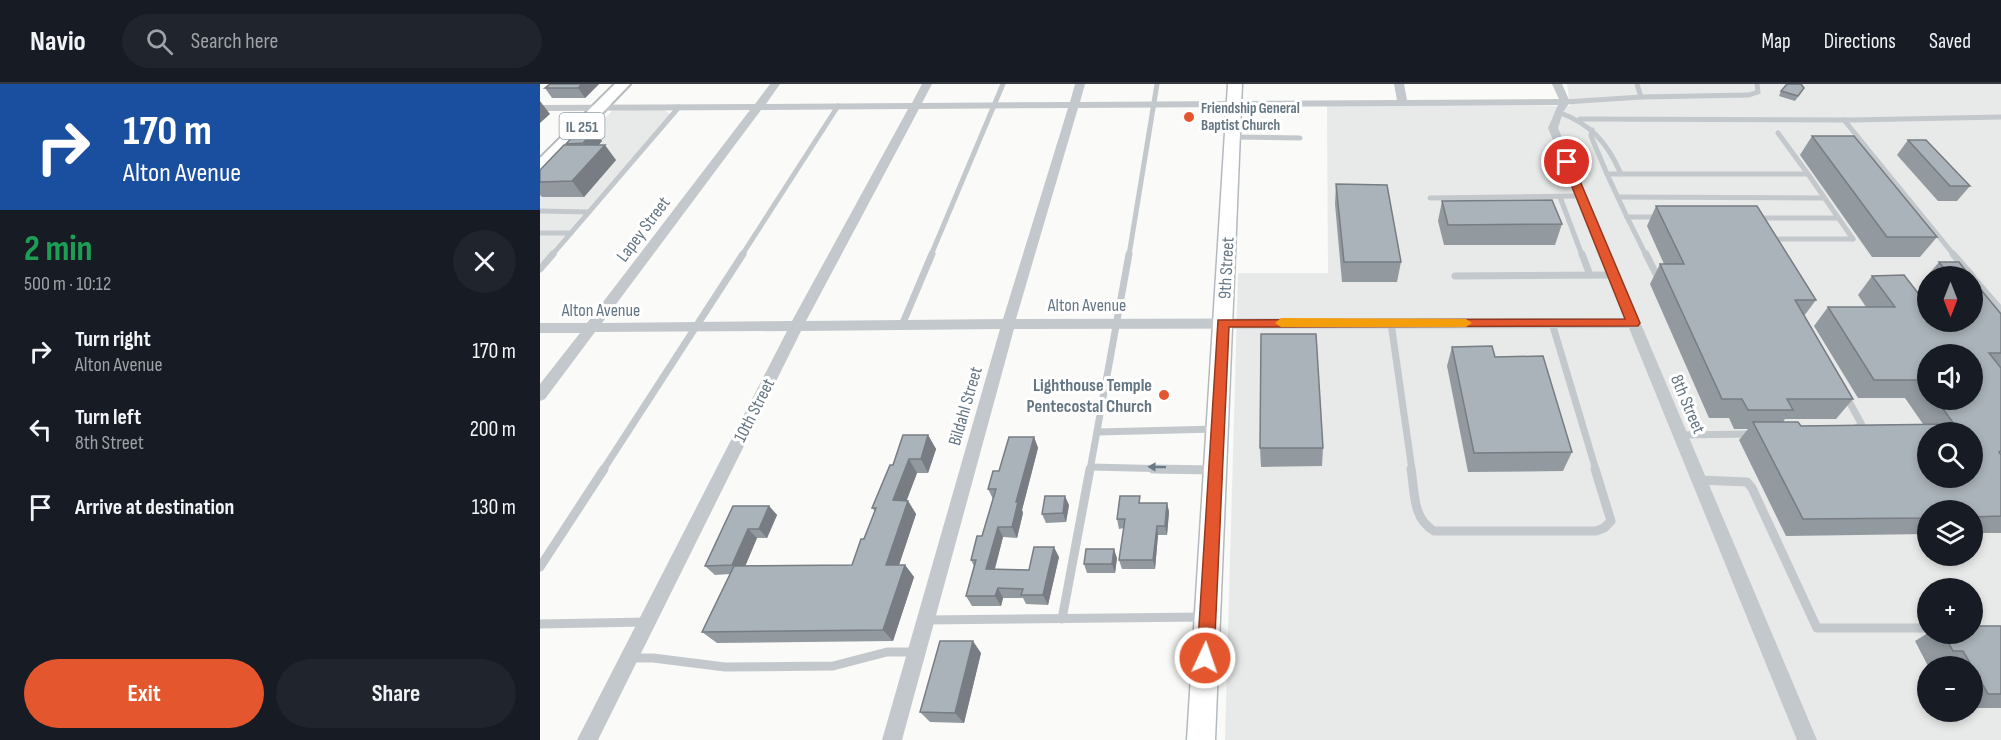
<!DOCTYPE html>
<html lang="en">
<head>
<meta charset="utf-8">
<style>
	body { margin:0; font-family:"Sofia Sans Condensed",sans-serif; background:#20242c; color:#f1f3f6; height:100vh; display:flex; flex-direction:column; font-size:22px; white-space:nowrap }
	* { box-sizing:border-box; margin:0 }
	p { font-size:20px; color:#9ea1a6 }
	.icon { flex:none; width:33px; height:33px; fill:none; stroke:currentColor; stroke-width:2; stroke-linecap:round; stroke-linejoin:round }
	.map { position:relative; flex:1; overflow:hidden }
	.panel { display:flex; flex-direction:column; background:#171b24; width:540px }
	.panel>* { flex:none }
	.hud { background:#1a4fa0; color:#fff; overflow:hidden }
	.needle { width:39px; rotate:180deg }
	.fabs { position:absolute; left:1377px; top:182px; display:grid; gap:12px }
	.fabs a { display:grid; place-items:center; width:66px; height:66px; border-radius:50%; background:#171b24; box-shadow:0 3px 9px #0003; font-size:30px }
	.pin { position:absolute; display:grid; place-items:center; width:51px; height:51px; color:#fff; margin:-26px; border:3px solid #fff; border-radius:50%; box-shadow:0 2px 6px #0007 }
	.me { position:absolute; width:66px; margin:-33px; rotate:3deg; stroke-linejoin:round; filter:drop-shadow(0 0 4px #0008) }
	.turn { display:flex; align-items:center; gap:21px; height:126px; padding:0 24px; font-size:27px }
	.turn .icon { width:78px; height:78px; stroke-width:2.5 }
	.turn b { display:block; font-size:42px; line-height:51px }
	.round { display:grid; place-items:center; flex:none; width:63px; height:63px; border-radius:32px; background:#20242c }
	.head { display:flex; align-items:center; justify-content:space-between; height:102px; padding:0 24px }
	h1 { font-size:36px; font-weight:700; line-height:45px; color:#1e9e55 }
	.action { display:flex; gap:12px; margin-top:auto; padding:12px 24px }
	.action a { flex:1; height:69px; border-radius:36px; background:#e4572e; color:#fff; font-size:24px; font-weight:700; line-height:69px; text-align:center }
	.action a+a { background:#20242c; color:#f1f3f6 }
	ul { padding:0; list-style:none }
	li { display:flex; align-items:center; gap:18px; height:78px; padding:0 24px }
	li div { flex:1 }
	li b { display:block; font-size:22px }
	li em { font-style:normal }
	header { display:flex; align-items:center; gap:36px; box-sizing:border-box; height:84px; padding:0 30px; background:#171b24; border-bottom:2px solid #363941 }
	header strong { font-size:28px }
	nav { display:flex; gap:33px; margin-inline-start:auto; font-size:21px }
	.search { width:420px; height:54px; background:#20242c; display:flex; align-items:center; gap:15px; box-sizing:border-box; padding:0 21px; border-radius:33px; color:#9ea1a6; font-size:22px }
	main { display:flex; flex:1; min-height:0 }
	.map>svg:first-child { display:block }
</style>
</head>
<body>
<header>
<strong>Navio</strong>
<div class="search"><svg class="icon" aria-label="search" viewBox="0 0 24 24"><circle cx="10" cy="10" r="6"/><path d="M15 15l6 6"/></svg>Search here</div>
<nav><a>Map</a><a>Directions</a><a>Saved</a></nav>
</header>
<main>
<section class="panel">
<div class="hud">
<div class="turn"><svg class="icon" aria-label="right" viewBox="0 0 24 24"><path d="M7 20v-9h11M14 6l5 5-5 5"/></svg><div><b>170 m</b>Alton Avenue</div></div>
</div>
<div class="head"><div><h1>2 min</h1><p>500 m · 10:12</p></div><a class="round"><svg class="icon" aria-label="close" viewBox="0 0 24 24"><path d="M6 6l12 12M18 6L6 18"/></svg></a></div>
<ul>
<li><svg class="icon" aria-label="right" viewBox="0 0 24 24"><path d="M7 20v-9h11M14 6l5 5-5 5"/></svg><div><b>Turn right</b><p>Alton Avenue</p></div><em>170 m</em></li>
<li><svg class="icon" aria-label="left" viewBox="0 0 24 24"><path d="M17 20v-9H6M10 6l-5 5 5 5"/></svg><div><b>Turn left</b><p>8th Street</p></div><em>200 m</em></li>
<li><svg class="icon" aria-label="arrive" viewBox="0 0 24 24"><path d="M6 21V4h12l-3 4 3 4H6"/></svg><div><b>Arrive at destination</b></div><em>130 m</em></li>
</ul>
<div class="action"><a>Exit</a><a>Share</a></div>
</section>
<div class="map">
<svg width="1461" height="656" viewBox="0 0 1461 656">
	<rect width="100%" height="100%" fill="#fafaf8"/>
	<!-- built -->
	<g fill="#e8e9e9" fill-rule="evenodd">
		<path d="M1027,0H1461V656H685L698,189H788L787,20L1030,22ZM1388,192H1432V237H1388ZM1388,270H1432V315H1388ZM1388,348H1432V393H1388ZM1388,426H1432V471H1388ZM1388,504H1432V549H1388ZM1388,582H1432V627H1388Z"/>
		<path d="M123,25L130,30L0,180V103L72,27Z"/>
	</g>
	<g fill="none" stroke-linecap="round" stroke-linejoin="round">
		<!-- secondary casing -->
		<g stroke="#b3babf" stroke-width="3">
			<path id="secondary" d="M688,0H702L675,656H647Z"/>
		</g>
		<!-- primary casing -->
		<g stroke="#b5babe" stroke-width="4">
			<path id="primary" d="M75,0H90L6,88L0,89V74Z"/>
		</g>
		<!-- lane-far2 -->
		<g stroke="#c3c8cc" stroke-width="5">
			<path d="M1097,0L1101,13"/>
			<path d="M1025,18L1101,13L1209,11L1218,8L1217,0"/>
			<path d="M1018,28C1051,40 1067,58 1081,90H1268L1313,155"/>
			<path d="M1040,35L1312,36L1461,33"/>
			<path d="M1304,36L1414,171"/>
			<path d="M1052,46L1051,52L1067,90"/>
			<path d="M1238,49L1268,90"/>
			<path d="M692,53L760,54"/>
			<path d="M1081,90H1067L1087,133H1120"/>
			<path d="M1020,113L1042,171"/>
			<path d="M1078,113L1284,114"/>
			<path d="M890,114L1041,112"/>
			<path d="M0,127L49,128"/>
			<path d="M1087,133L1106,171"/>
			<path d="M1216,134H1298"/>
			<path d="M0,149H31"/>
			<path d="M1228,155H1313"/>
			<path d="M12,171L139,23"/>
			<path d="M202,171L298,22"/>
			<path d="M391,171L463,0"/>
			<path d="M589,171L617,0"/>
		</g>
		<!-- lane-far1 -->
		<g stroke="#c3c8cc" stroke-width="7">
			<path d="M1042,170L1050,191"/>
			<path d="M1106,170L1119,196"/>
			<path d="M1413,170L1432,192"/>
			<path d="M0,185L13,170"/>
			<path d="M915,192L1074,191"/>
			<path d="M1432,193L1461,226"/>
			<path d="M851,239L872,386"/>
			<path d="M1012,239L1056,386"/>
			<path d="M362,241L392,170"/>
			<path d="M1306,312L1322,341L1314,345"/>
			<path d="M558,348L676,345"/>
			<path d="M1140,351L1213,350"/>
			<path d="M551,383L674,386"/>
			<path d="M63,386L203,170"/>
			<path d="M550,386L589,170"/>
		</g>
		<!-- lane -->
		<g stroke="#c3c8cc" stroke-width="9">
			<path d="M613,385L674,386"/>
			<path d="M871,385C875,408 872,434 894,447H1056L1064,444L1071,437L1055,385"/>
			<path d="M1159,396L1207,398L1212,404L1277,544H1388"/>
			<path d="M0,483L64,385"/>
			<path d="M522,535L550,385"/>
			<path d="M387,536L663,533"/>
			<path d="M0,540L106,538"/>
			<path d="M89,574H113L185,583L293,582L347,568H376"/>
		</g>
		<!-- street -->
		<path fill="#c3c8cc" fill-rule="evenodd" d="M230,0H240L226,20L372,19L382,0H392L382,19L530,18L535,0H545L540,18L857,16L854,0H864L867,16L1019,15L1012,0H1022L1030,18L1023,28L1018,44L1277,656H1257L1089,244L474,245L362,656H342L460,245L261,247L58,656H37L247,247L55,248L5,315L0,317V300L40,249H0V239H47L210,26L0,27V21L215,20ZM1018,21L1008,44L1085,234L476,235L538,24ZM528,24L463,235L266,237L379,25ZM368,25L252,237L62,239L221,26Z"/>
		<!-- secondary -->
		<use href="#secondary" fill="#fff" fill-rule="evenodd"/>
		<!-- primary -->
		<use href="#primary" fill="#fff" fill-rule="evenodd"/>
	</g>
	<!-- wall -->
	<g fill="#929a9f" fill-rule="evenodd">
		<path d="M10,0H59L45,14H12L5,4Z"/>
		<path d="M1241,7L1261,9L1255,17L1239,12Z"/>
		<path d="M54,47L62,57L58,61L76,76L44,113H2L0,111V86L27,61L26,60Z"/>
		<path d="M1272,52L1397,153L1380,173H1332L1260,71Z"/>
		<path d="M1368,56L1430,102L1417,117H1398L1357,71Z"/>
		<path d="M796,100L861,178L857,198H802L795,120Z"/>
		<path d="M902,117L1022,140L1015,161H904L898,137Z"/>
		<path d="M1116,122L1276,216L1264,232L1313,315L1296,335H1245L1243,338L1261,342L1383,340L1365,314H1318L1274,242L1288,223H1326L1318,211L1332,192L1388,237H1432V195L1461,230V449H1432V426H1388V450L1246,452L1199,356L1208,345H1194L1189,334H1169L1110,200L1120,180H1124L1107,142ZM1388,270L1432,315H1388Z"/>
		<path d="M1399,178L1430,192H1388V203L1383,197Z"/>
		<path d="M912,263L955,273L1032,368L1023,387L928,388L907,282Z"/>
		<path d="M388,351L396,365L388,389H377L366,417H368L376,430L359,481H365L374,493L353,557L177,559L162,548L190,490L175,491L165,482L229,422L237,431L227,454H217L205,482L312,481L335,427L332,424L353,381Z"/>
		<path d="M494,353L498,364L482,426L483,429L477,454L463,453L455,485L489,486L519,473L508,521L486,520L483,514H463L461,522H432L426,512L434,482L431,476L442,452L453,415L448,405Z"/>
		<path d="M720,364H783L782,382L721,383Z"/>
		<path d="M602,419H627L629,428L627,451H618L615,485H582L579,476L584,444L579,445L577,435Z"/>
		<path d="M529,421L526,438L506,439L502,430Z"/>
		<path d="M577,474L575,489H547L544,480Z"/>
		<path d="M1461,542V624H1432V582H1388L1375,557L1388,549H1432Z"/>
		<path d="M441,569L424,639L390,638L380,628Z"/>
	</g>
	<!-- shaded-wall -->
	<g fill="#777d82">
		<path d="M42,0H59L45,14L38,4Z"/>
		<path d="M0,17L10,30L0,39Z"/>
		<path d="M54,47L62,57L51,70L43,59Z"/>
		<path d="M65,61L76,76L44,113L32,97Z"/>
		<path d="M388,351L396,365L388,389L381,375Z"/>
		<path d="M494,353L498,364L482,426L483,429L477,454L472,443L476,418Z"/>
		<path d="M369,375L377,389L362,429L353,416Z"/>
		<path d="M525,412L529,421L526,438L523,429Z"/>
		<path d="M368,417L376,430L355,493L346,481Z"/>
		<path d="M627,419L629,428L627,451L625,442Z"/>
		<path d="M229,422L237,431L227,454L219,445Z"/>
		<path d="M617,442L618,451L615,485L613,476Z"/>
		<path d="M458,443L463,453L452,495L446,485Z"/>
		<path d="M208,445L217,454L202,490L192,481Z"/>
		<path d="M514,463L519,473L508,521L503,511Z"/>
		<path d="M574,465L577,474L575,489L572,480Z"/>
		<path d="M365,481L374,493L353,557L343,546Z"/>
		<path d="M458,504L463,514L461,522L455,512Z"/>
		<path d="M433,557L441,569L424,639L415,629Z"/>
	</g>
	<!-- building -->
	<g fill="#aab3b9" stroke="#777d82" stroke-width="1.5" fill-rule="evenodd">
		<path d="M10,0H42L38,4H5Z"/>
		<path d="M1247,0H1261L1264,4L1258,12L1241,7Z"/>
		<path d="M38,47H54L43,59L26,60Z"/>
		<path d="M1272,52H1314L1397,153H1347Z"/>
		<path d="M1368,56H1386L1430,102H1410Z"/>
		<path d="M24,61H65L32,97L0,98V86Z"/>
		<path d="M796,100L847,101L861,178H804Z"/>
		<path d="M1012,116L1022,140L908,141L902,117Z"/>
		<path d="M1116,122H1217L1276,216H1255L1313,315H1247L1253,326H1208L1202,315H1182L1120,180H1144Z"/>
		<path d="M1399,178H1419L1430,192H1410Z"/>
		<path d="M1364,191L1388,222V237H1432V223H1434L1432,220V195L1461,230V269H1449L1461,284V367L1459,368L1461,371V432L1432,433V426H1388V434L1263,435L1213,338H1258L1261,342L1414,340L1396,315H1432V270H1388V302L1383,296H1334L1288,223H1355L1332,192ZM1388,348H1432V393H1388Z"/>
		<path d="M721,250H776L783,364H720Z"/>
		<path d="M952,262L955,273L1003,272L1032,368L934,369L912,263Z"/>
		<path d="M363,351H388L381,375H369L353,416L368,417L346,481H365L343,546L162,548L194,482L312,481L321,455H324L336,424H332L350,381H353Z"/>
		<path d="M469,353H494L476,418H478L472,443H458L446,485L489,486L494,463H514L503,511H481L483,505L458,504L455,512H426L436,476H431L437,452H442L456,405H448L453,387H459Z"/>
		<path d="M505,412H525L523,429L502,430Z"/>
		<path d="M580,412H600L599,419H627L625,442H617L613,476H579L585,435H577Z"/>
		<path d="M193,422H229L219,445H208L192,481L165,482Z"/>
		<path d="M546,465H574L572,480H544Z"/>
		<path d="M1432,542H1461V610H1448L1423,567H1413L1403,549H1432Z"/>
		<path d="M400,557H433L415,629L380,628Z"/>
	</g>
	<!-- one-way arrows -->
	<defs><path id="oneway-solid" d="M-6-.8H1V-3.2L6.5 0L1 3.2V.8H-6Z" transform="scale(1.5)"/></defs>
	<use fill="#6a7a87" href="#oneway-solid" transform="translate(617 383) rotate(-179)"/>
	<!-- route -->
	<path fill="#e4572e" stroke="#94391e" stroke-width="1.5" d="M1027,75L1032,78L1100,239L1098,242L689,243L674,574L671,580L665,582L659,580L657,574L678,236L1085,235L1022,78Z"/>
	<!-- slow -->
	<path fill="#f59e0b" d="M741,234L926,235L932,239L926,243H741L735,239Z"/>
	<!-- markers -->
	<g fill="#e4572e" stroke="#fff" stroke-width="2">
		<circle cx="649" cy="33" r="6"/>
		<circle cx="624" cy="311" r="6"/>
	</g>
	<g text-anchor="middle" stroke-width="6" stroke-linejoin="round" paint-order="stroke">
		<!-- far-poi labels -->
		<g font-size="15" font-weight="bold" fill="#657683" stroke="#fff" text-anchor="start">
			<text x="661" y="29">Friendship General<tspan x="661" dy="17">Baptist Church</tspan></text>
		</g>
		<!-- shield labels -->
		<rect fill="#fff" stroke="#939fa8" stroke-width="1.5" x="19.5" y="29" width="45" height="26" rx="4.5"/>
		<g font-size="16" font-weight="bold" fill="#657683">
			<text x="42" y="48">IL 251</text>
		</g>
		<!-- street labels -->
		<g font-size="18" fill="#657683" stroke="#fff">
			<text transform="translate(103 145) rotate(-53)" y="6">Lapey Street</text>
			<text transform="translate(686 184) rotate(-87)" y="6">9th Street</text>
			<text x="547" y="227">Alton Avenue</text>
			<text x="61" y="232">Alton Avenue</text>
			<text transform="translate(1148 320) rotate(67)" y="6">8th Street</text>
			<text transform="translate(425 322) rotate(-74)" y="6">Bildahl Street</text>
			<text transform="translate(214 326) rotate(-63)" y="6">10th Street</text>
		</g>
		<!-- poi labels -->
		<g font-size="18" font-weight="bold" fill="#657683" stroke="#fff" text-anchor="end">
			<text x="612" y="307">Lighthouse Temple<tspan x="612" dy="21">Pentecostal Church</tspan></text>
		</g>
	</g>
</svg>
<div class="fabs">
<a><svg class="needle" viewBox="-14 -14 28 28"><path d="M0-13l5 13h-10z" fill="#e53935"/><path d="M0 13l5-13h-10z" fill="#9ea1a6"/></svg></a>
<a><svg class="icon" aria-label="sound" viewBox="0 0 24 24"><path d="M4 9h4l5-4v14l-5-4H4zM17 9q2 3 0 6"/></svg></a>
<a><svg class="icon" aria-label="search" viewBox="0 0 24 24"><circle cx="10" cy="10" r="6"/><path d="M15 15l6 6"/></svg></a>
<a><svg class="icon" aria-label="layers" viewBox="0 0 24 24"><path d="M12 4l9 5-9 5-9-5zM3 14l9 5 9-5"/></svg></a>
<a>+</a>
<a>−</a>
</div>
<div class="pin" style="left:1027px;top:78px;background:#d93025"><svg class="icon" aria-label="arrive" viewBox="0 0 24 24"><path d="M6 21V4h12l-3 4 3 4H6"/></svg></div>
<svg class="me" style="left:665px;top:574px" viewBox="-20 -20 40 40"><circle r="17" fill="#e4572e" stroke="#fff" stroke-width="3"/><path d="M0-11L8 9 0 5-8 9z" fill="#fff"/></svg>
</div>
</main>
</body>
</html>
